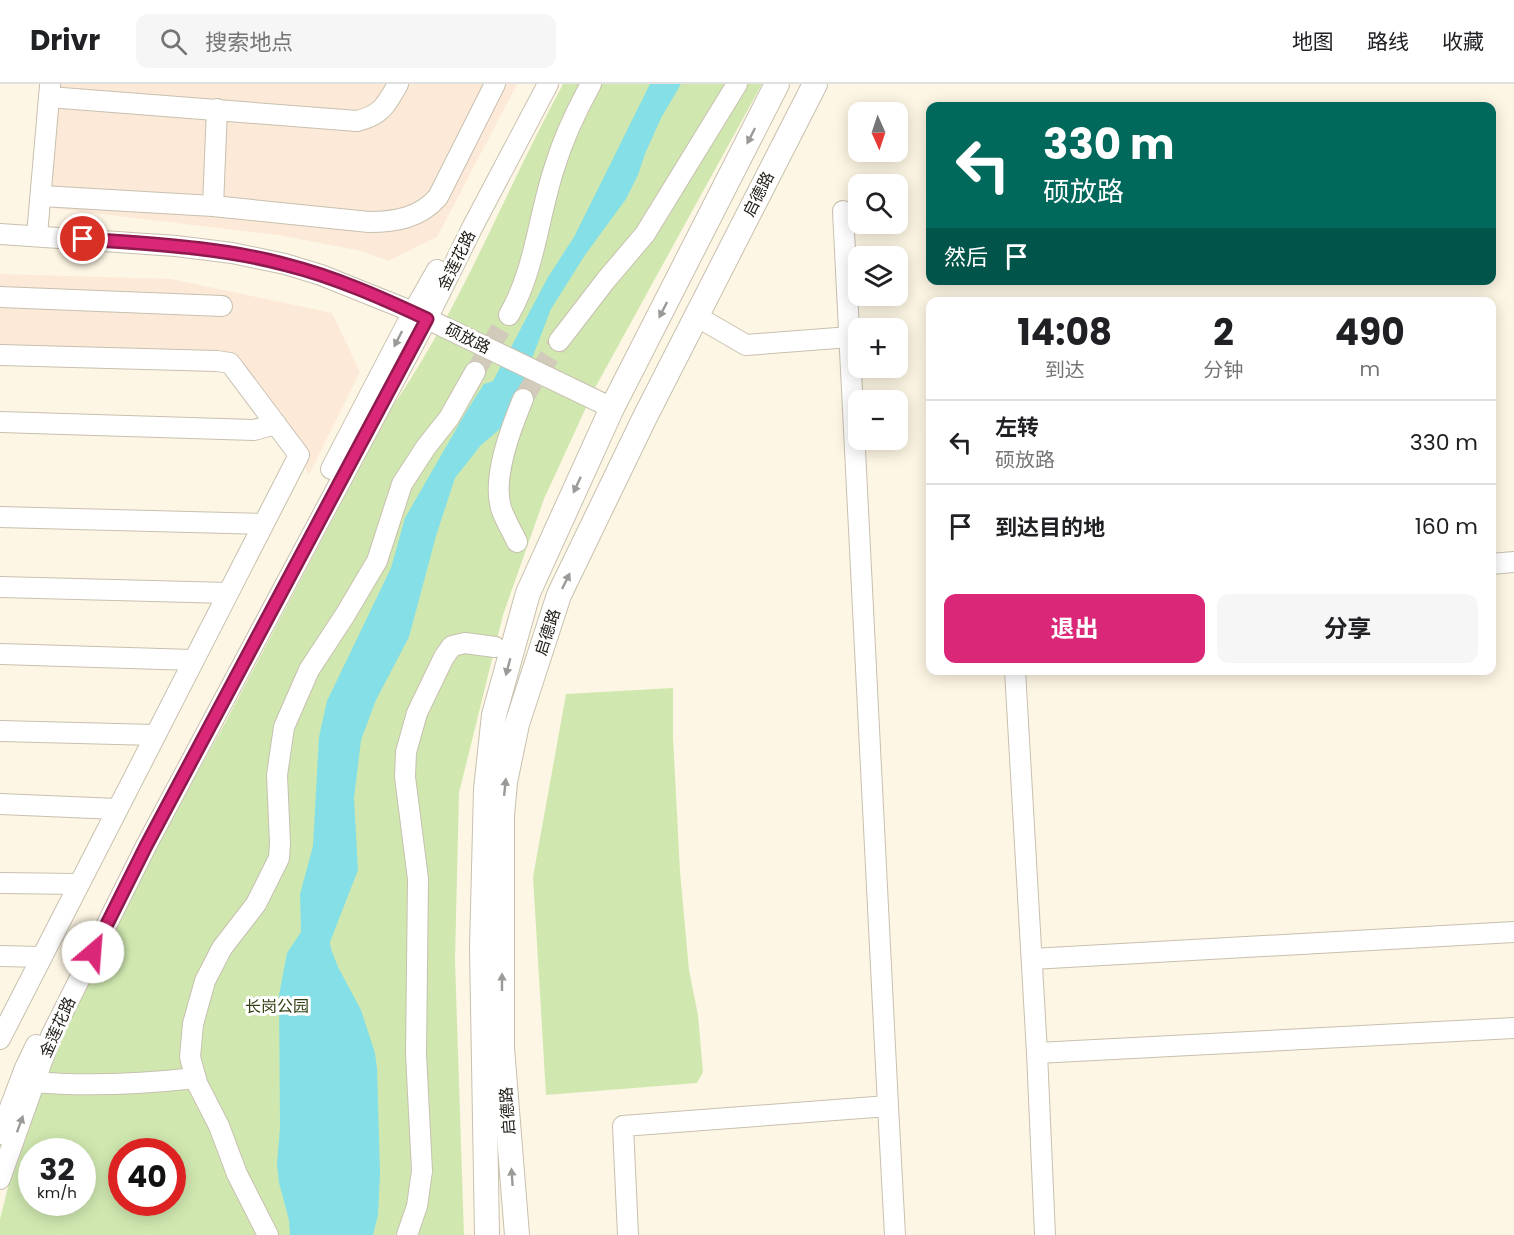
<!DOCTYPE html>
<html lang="zh">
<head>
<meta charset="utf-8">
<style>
	body { margin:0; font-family:Poppins,"Noto Sans SC",sans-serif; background:#f6f6f6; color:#202124; height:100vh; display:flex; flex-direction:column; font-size:22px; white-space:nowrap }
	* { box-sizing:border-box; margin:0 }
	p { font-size:20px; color:#757577 }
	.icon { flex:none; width:33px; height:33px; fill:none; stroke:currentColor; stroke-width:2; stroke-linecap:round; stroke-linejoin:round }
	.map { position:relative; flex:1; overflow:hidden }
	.details { position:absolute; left:926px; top:213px; width:570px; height:378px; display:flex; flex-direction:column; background:#fff; border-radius:12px; box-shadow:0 3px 15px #0003 }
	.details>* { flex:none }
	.banner { position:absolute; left:926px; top:18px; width:570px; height:183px; border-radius:12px; box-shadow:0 3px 15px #0003; background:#00695c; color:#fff; overflow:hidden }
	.needle { width:39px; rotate:177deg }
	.tools { position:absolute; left:848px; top:18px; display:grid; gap:12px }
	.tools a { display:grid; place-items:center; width:60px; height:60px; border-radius:12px; background:#fff; box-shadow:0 3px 15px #0003; font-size:30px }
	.speed { position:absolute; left:18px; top:1054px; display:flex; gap:12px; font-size:30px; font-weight:700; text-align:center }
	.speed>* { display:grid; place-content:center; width:78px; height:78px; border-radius:50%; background:#fff; box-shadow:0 3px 15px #0003; line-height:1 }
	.speed small { font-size:15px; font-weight:400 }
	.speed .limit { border:9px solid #d22; background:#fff; color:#111 }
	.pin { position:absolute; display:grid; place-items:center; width:51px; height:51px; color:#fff; margin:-26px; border:3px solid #fff; border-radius:50%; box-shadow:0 2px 6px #0007 }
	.me { position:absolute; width:66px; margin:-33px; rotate:27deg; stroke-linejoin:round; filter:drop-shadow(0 0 4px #0008) }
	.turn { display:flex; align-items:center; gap:21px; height:126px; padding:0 18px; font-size:27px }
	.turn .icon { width:78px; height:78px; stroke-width:2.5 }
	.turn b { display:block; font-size:42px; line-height:51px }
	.then { display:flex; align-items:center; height:57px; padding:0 18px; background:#0003; gap:12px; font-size:22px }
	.eta { display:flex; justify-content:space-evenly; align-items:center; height:102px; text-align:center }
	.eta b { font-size:36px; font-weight:700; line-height:42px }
	.action { display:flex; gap:12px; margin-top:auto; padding:12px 18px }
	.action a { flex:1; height:69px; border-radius:12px; background:#db2777; color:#fff; font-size:24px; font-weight:700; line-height:69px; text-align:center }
	.action a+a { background:#f6f6f6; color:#202124 }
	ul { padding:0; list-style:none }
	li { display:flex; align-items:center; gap:18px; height:84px; padding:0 18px; border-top:2px solid #e0e0e0 }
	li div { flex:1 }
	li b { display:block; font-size:22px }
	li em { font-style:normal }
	header { display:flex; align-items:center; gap:36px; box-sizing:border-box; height:84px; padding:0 30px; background:#fff; border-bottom:2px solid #e0e0e0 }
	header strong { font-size:28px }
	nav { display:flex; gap:33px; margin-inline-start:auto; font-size:21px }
	.search { width:420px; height:54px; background:#f6f6f6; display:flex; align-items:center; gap:15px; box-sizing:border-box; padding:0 21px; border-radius:12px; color:#757577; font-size:22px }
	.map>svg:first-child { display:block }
</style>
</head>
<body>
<header>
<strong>Drivr</strong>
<div class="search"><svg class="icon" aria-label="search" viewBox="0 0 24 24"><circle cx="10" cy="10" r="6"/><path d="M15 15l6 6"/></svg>搜索地点</div>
<nav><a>地图</a><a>路线</a><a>收藏</a></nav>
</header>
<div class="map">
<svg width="1514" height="1151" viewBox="0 0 1514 1151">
	<rect width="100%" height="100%" fill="#fef6e4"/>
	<!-- commercial -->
	<g fill="#fce9d8">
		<path d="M57,0H517L437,153L388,177L362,167L278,151L51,124Z"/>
		<path d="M0,190L171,195L332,229L360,288L309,391L299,371L230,279L0,271Z"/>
	</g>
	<!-- green -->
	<g fill="#d0e8b0" fill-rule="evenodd">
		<path d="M563,0H762L595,304L544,415L503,531L459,709L455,876L464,1151H0V1135L8,1103L57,960L160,756L225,639L392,323C462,222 505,107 563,0ZM32,1068H82V1119H32ZM122,1068H172V1119H122Z"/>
		<path d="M673,604V653L680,787L689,886L698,931L703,988L697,999L546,1011L533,793L566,610Z"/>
	</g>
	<!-- water -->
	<path fill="#84dfe6" d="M650,0H681L661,34L645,70L638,91L626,115L585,171L551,225L507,339L481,361L455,394L436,452L409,553L376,616L361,656L354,714L358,786L330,858L331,865L338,883L361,926L375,969L377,984L380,1089L378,1131L373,1151H290L289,1136L279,1099L277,1080L280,1044L279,911L287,869L301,848L300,810L313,762L319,653L327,617L391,484L405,434L466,328L484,300L493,297L548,193L574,153Z"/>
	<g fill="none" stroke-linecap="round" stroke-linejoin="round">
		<!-- minor-tunnel -->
		<g stroke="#d2cbbb" stroke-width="20" stroke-dasharray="20 10" stroke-linecap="butt">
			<path d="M475,288L509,231"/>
			<path d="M523,315L559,257"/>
		</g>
		<!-- minor casing -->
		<g stroke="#c8c0af" stroke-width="22">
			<g id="minor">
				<path d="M49,13L357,37C382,31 386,21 398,0"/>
				<path d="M42,112L213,122L369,138C395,138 420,134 438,113L495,0"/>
				<path d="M213,122L217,25"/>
				<path d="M843,127L888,1022"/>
				<path d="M0,150L176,162L232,169L285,180L321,191L413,228L612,324"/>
				<path d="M37,151L50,2"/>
				<path d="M0,213L222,222"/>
				<path d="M509,231C535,186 538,134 554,85C563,55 576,27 591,0"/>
				<path d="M696,232L746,261L850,253"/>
				<path d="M559,257L606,196L645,150L737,0"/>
				<path d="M0,271L217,277L230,279L299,371L0,955"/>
				<path d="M0,338L254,346L276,340"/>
				<path d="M331,385L413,228L437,186"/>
				<path d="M0,433L263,440"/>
				<path d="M517,458C512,447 505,436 501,424C492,393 511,344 523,315"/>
				<path d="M1491,480L1514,478"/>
				<path d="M0,503L228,509"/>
				<path d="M0,570L193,576"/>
				<path d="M1015,586L1037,969L1045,1151"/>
				<path d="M0,647L155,651"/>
				<path d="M0,720L117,725"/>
				<path d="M0,799L78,800"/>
				<path d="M0,872L41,873"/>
				<path d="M1032,875L1514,848"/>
				<path d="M1037,969L1514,944"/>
				<path d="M34,998C89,1003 141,1000 196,994"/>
				<path d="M0,1050L25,984L36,961"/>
				<path d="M0,1095L51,952L146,762L427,235L473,142L548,0"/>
				<path d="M268,1151L237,1090L219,1042L197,999L190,973L193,940L205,897L222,864L256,820L279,774L280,759L277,691L284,643L309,586L345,531L377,477L402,400L426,363L449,334L475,288"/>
				<path d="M407,1151L417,1122L422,1087L416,970L418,795L405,693L406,668L417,629L444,573L452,562L465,559L495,563"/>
				<path d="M628,1151L623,1042L888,1022L895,1151"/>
			</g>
		</g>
		<!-- major casing -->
		<g stroke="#c8c0af" stroke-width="26">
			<g id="major">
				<path d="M487,1151L482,864L486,705L494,631L528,509L612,324L777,0"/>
				<path d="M517,1151L502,964V732L505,698L517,640L559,511L645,333L815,0"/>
			</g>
		</g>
		<!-- minor -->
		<use href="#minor" stroke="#fff" stroke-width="20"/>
		<!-- major -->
		<use href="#major" stroke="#fff" stroke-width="24"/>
	</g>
	<!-- one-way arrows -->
	<defs><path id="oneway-solid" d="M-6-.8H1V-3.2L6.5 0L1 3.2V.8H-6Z" transform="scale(1.5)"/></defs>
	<g fill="#9b9a97">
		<use href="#oneway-solid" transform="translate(751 52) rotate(117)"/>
		<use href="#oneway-solid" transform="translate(663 226) rotate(117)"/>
		<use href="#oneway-solid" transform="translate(398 255) rotate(117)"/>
		<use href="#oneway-solid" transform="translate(577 401) rotate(115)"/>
		<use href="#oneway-solid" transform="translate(566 497) rotate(-64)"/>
		<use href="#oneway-solid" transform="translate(508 583) rotate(105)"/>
		<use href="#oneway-solid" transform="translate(505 703) rotate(-84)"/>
		<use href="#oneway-solid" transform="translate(502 898) rotate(-90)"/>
		<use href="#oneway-solid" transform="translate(20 1040) rotate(-70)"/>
		<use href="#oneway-solid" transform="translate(512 1093) rotate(-94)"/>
	</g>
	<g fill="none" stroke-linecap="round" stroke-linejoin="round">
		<!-- route casing -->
		<g stroke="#8e194d" stroke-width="15">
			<path id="route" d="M83,155C151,160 221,163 287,181C335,193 382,214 427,235L146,762L93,868"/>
		</g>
		<!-- route -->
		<use href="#route" stroke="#db2777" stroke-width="10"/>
	</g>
	<g text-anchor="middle" stroke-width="6" stroke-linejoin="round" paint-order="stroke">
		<!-- street labels -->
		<g font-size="16" fill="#211e17" stroke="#fff">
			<text transform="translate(758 110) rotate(-63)" y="6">启德路</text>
			<text transform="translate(456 176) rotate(-64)" y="6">金莲花路</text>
			<text transform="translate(468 254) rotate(26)" y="6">硕放路</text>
			<text transform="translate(547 548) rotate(-72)" y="6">启德路</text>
			<text transform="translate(57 943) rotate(-66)" y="6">金莲花路</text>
			<text transform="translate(507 1027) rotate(-94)" y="6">启德路</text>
		</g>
		<!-- park labels -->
		<g font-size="16" fill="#304013" stroke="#fff">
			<text x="277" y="928">长岗公园</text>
		</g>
	</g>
</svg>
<div class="tools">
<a><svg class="needle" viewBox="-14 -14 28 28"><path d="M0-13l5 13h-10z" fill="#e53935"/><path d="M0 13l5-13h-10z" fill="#757577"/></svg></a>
<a><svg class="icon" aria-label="search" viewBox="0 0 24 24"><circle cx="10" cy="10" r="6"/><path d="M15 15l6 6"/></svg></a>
<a><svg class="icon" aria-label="layers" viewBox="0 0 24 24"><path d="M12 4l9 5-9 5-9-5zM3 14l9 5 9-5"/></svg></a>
<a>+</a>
<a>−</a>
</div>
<div class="speed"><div>32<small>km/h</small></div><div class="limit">40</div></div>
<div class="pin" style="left:83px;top:155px;background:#d93025"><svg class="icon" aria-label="arrive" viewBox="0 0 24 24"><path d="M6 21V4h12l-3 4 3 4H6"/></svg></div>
<svg class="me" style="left:93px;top:868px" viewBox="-20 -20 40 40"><circle r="19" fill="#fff"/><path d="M0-13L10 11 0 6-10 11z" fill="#db2777"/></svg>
<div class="banner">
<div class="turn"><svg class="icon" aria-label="left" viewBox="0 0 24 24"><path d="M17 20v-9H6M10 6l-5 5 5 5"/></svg><div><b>330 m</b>硕放路</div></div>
<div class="then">然后<svg class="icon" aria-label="arrive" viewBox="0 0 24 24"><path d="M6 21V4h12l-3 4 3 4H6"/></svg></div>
</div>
<section class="details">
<div class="eta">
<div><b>14:08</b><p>到达</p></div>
<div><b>2</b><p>分钟</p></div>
<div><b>490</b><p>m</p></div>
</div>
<ul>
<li><svg class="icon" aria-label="left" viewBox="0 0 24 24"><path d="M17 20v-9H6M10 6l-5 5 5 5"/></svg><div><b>左转</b><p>硕放路</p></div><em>330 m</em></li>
<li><svg class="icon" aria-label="arrive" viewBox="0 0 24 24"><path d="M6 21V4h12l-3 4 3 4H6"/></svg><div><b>到达目的地</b></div><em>160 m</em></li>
</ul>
<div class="action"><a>退出</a><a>分享</a></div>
</section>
</div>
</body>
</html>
